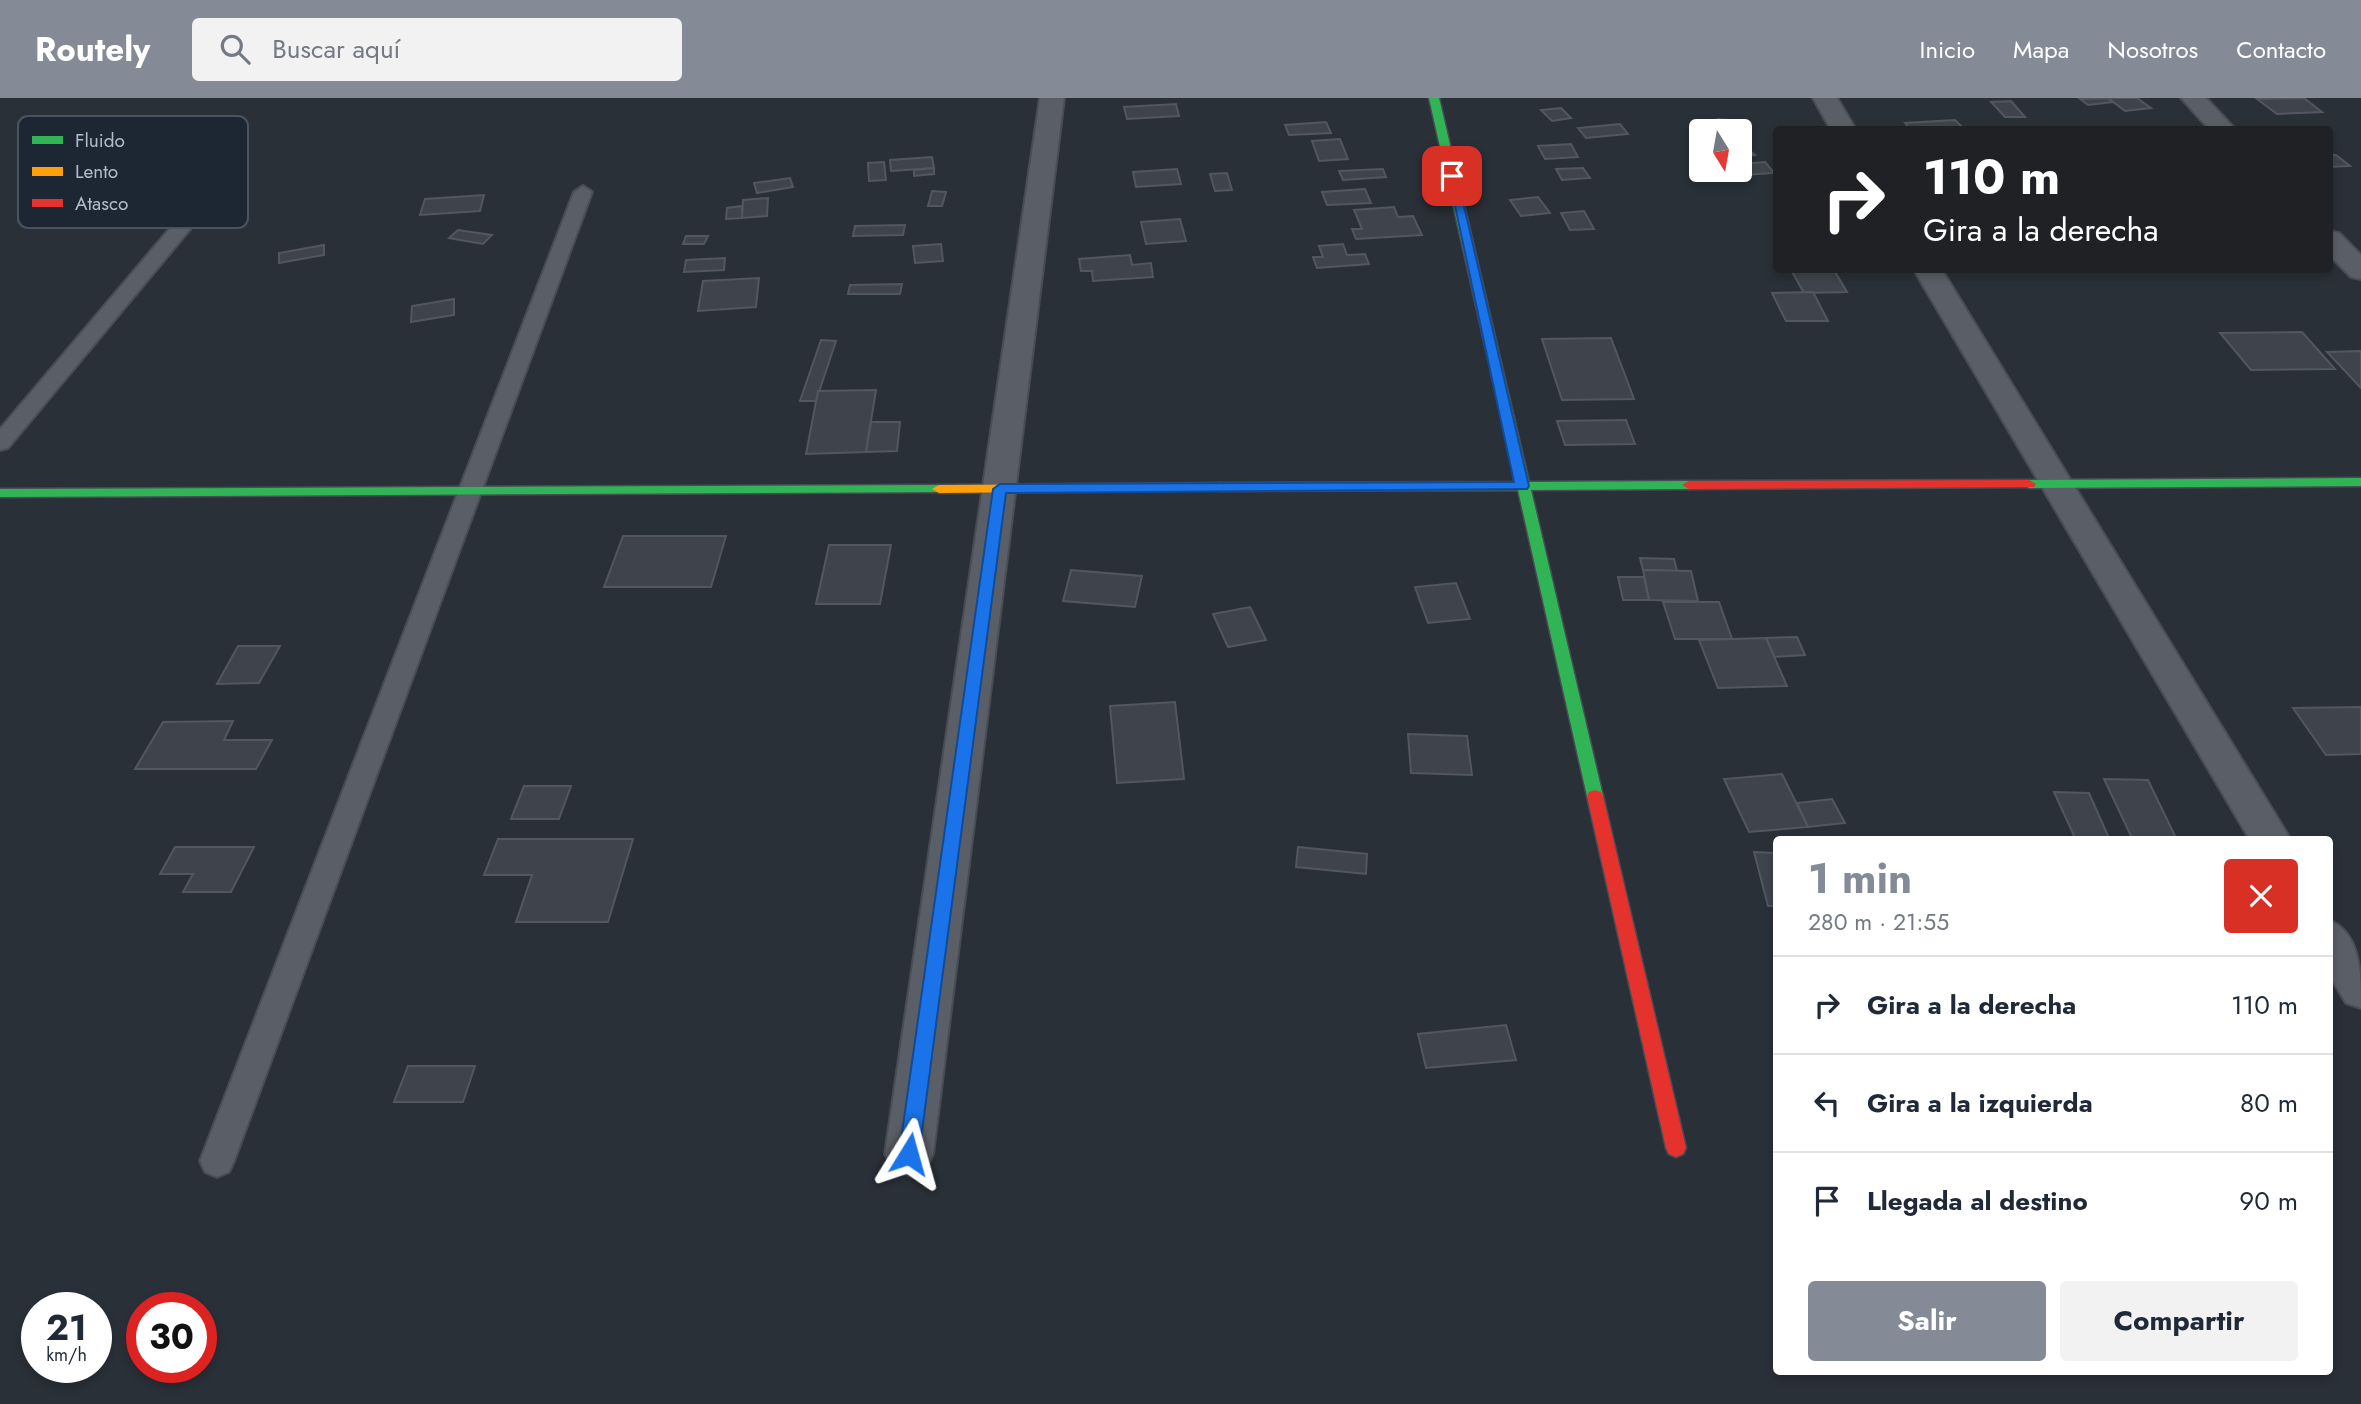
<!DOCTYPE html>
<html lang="es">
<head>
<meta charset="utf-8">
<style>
	body { margin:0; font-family:Jost,sans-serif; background:#f2f2f3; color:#1f2937; height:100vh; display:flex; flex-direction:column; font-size:26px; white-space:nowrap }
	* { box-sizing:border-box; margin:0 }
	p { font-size:23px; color:#747a83 }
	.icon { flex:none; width:38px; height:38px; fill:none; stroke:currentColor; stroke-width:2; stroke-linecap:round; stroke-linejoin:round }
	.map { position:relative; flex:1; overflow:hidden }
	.panel { position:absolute; left:1773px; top:738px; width:560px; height:539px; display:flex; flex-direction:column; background:#fff; border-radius:7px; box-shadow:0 4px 10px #0003 }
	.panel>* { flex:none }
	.top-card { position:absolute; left:1773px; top:28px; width:560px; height:147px; border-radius:7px; box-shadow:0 4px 10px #0003; background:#202124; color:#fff; overflow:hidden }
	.needle { width:46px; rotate:169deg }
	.buttons { position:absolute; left:1689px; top:21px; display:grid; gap:14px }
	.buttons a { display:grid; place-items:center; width:63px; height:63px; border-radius:7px; background:#fff; box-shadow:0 4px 10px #0003; font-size:35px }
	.speed { position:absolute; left:21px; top:1194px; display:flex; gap:14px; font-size:35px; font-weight:700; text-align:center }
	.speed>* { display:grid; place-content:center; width:91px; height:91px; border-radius:50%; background:#fff; box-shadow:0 4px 10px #0003; line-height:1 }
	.speed small { font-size:18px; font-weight:400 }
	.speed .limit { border:10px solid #d22; background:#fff; color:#111 }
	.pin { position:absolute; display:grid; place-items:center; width:60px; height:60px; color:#fff; margin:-30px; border-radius:14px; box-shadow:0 4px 10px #0006 }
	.me { position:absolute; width:77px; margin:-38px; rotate:8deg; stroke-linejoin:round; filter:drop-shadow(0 0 5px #0008) }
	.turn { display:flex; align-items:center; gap:24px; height:147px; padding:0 35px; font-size:32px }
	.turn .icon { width:91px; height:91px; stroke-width:2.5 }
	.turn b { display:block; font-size:49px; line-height:60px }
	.round { display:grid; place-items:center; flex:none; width:74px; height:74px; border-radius:7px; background:#f2f2f3 }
	.headline { display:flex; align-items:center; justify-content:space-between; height:119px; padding:0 35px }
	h1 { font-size:42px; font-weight:700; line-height:52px; color:#848b96 }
	.primary-button { display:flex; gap:14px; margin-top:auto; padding:14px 35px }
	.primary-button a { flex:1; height:80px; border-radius:7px; background:#848b96; color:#fff; font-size:28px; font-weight:700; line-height:80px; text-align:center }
	.primary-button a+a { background:#f2f2f3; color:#1f2937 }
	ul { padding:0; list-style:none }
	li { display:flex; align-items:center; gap:21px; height:98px; padding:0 35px; border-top:2px solid #e0e1e3 }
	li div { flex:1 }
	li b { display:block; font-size:26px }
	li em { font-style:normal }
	header { display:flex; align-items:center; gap:42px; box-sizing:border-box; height:98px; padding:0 35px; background:#848b96; color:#fff }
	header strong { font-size:33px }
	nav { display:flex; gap:38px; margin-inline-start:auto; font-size:24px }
	.search { width:490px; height:63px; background:#f2f2f3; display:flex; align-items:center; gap:18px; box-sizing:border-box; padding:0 24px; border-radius:7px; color:#747a83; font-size:26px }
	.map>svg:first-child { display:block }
</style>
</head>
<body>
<header>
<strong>Routely</strong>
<div class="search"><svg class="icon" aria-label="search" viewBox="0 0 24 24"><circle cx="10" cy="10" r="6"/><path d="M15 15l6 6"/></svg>Buscar aquí</div>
<nav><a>Inicio</a><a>Mapa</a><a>Nosotros</a><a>Contacto</a></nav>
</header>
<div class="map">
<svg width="2361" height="1306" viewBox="0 0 2361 1306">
	<rect width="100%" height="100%" fill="#2a3038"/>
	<!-- building -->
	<g fill="#3f444c" stroke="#52575f" stroke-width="2">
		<path d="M2108,0L2113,4L2088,7L2080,1Z"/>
		<path d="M2108,0H2137L2151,10L2125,13Z"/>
		<path d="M2304,0L2322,14L2277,16L2257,1Z"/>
		<path d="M2011,3L2025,19H2005L1991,4Z"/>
		<path d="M1176,6L1179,18L1127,21L1124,9Z"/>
		<path d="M1561,10L1571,20L1552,23L1541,12Z"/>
		<path d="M1718,21L1736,23L1735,31L1716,29Z"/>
		<path d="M1955,22L1965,32H1911L1905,25Z"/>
		<path d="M1326,24L1331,35L1289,37L1285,27Z"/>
		<path d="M1620,26L1628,36L1586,40L1578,30Z"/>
		<path d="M1340,41L1348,61L1319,63L1312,43Z"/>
		<path d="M1740,45L1755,57L1744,59L1740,56Z"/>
		<path d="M1571,46L1578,59L1545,61L1538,48Z"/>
		<path d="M2329,57H2336L2350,68L2329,69Z"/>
		<path d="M932,59L934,70L891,73L890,62Z"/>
		<path d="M884,64L886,82L869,83L868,65Z"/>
		<path d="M1765,64L1774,75L1743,77L1739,72L1740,66Z"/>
		<path d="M934,70V76L914,78V72Z"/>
		<path d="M1583,70L1590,80L1562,82L1556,71Z"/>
		<path d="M1177,71L1181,86L1136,89L1133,74Z"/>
		<path d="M1383,71L1386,79L1343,82L1339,73Z"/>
		<path d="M1227,75L1232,92L1215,93L1210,76Z"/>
		<path d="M790,80L793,89L757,95L754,85Z"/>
		<path d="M1365,91L1371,105L1327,107L1322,94Z"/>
		<path d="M932,93L946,94L942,108H928Z"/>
		<path d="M484,97L480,113L420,117L425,101Z"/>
		<path d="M1538,99L1550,115L1521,118L1510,102Z"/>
		<path d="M768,100L767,118L742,120L743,102Z"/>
		<path d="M742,108V120L726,121L727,110Z"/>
		<path d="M1394,109L1398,119L1413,118L1422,137L1356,141L1352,131H1362L1354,112Z"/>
		<path d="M1584,113L1594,131L1570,132L1561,115Z"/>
		<path d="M1180,121L1186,143L1146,146L1141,124Z"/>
		<path d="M905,127L903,137L853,138L855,128Z"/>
		<path d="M458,132L492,137L483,146L449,140Z"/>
		<path d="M686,138H708L704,146H683Z"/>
		<path d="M941,146L943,163L915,165L913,148Z"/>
		<path d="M1343,146L1347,157L1365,156L1369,166L1317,170L1313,159H1323L1319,148Z"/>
		<path d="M324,147V157L279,165V155Z"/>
		<path d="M1130,157L1132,167L1151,165L1153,179L1093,183L1092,173H1081L1079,161Z"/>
		<path d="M725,160L724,172L684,174L686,162Z"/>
		<path d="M1791,172H1834L1847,194L1804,195Z"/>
		<path d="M759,180L756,209L698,213L703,183Z"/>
		<path d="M902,186L900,196H848L850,187Z"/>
		<path d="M1813,194L1828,223H1786L1772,195Z"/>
		<path d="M454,201V217L411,224L412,208Z"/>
		<path d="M2302,234L2335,271L2251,272L2220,235Z"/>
		<path d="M1611,240L1634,301L1562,302L1542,241Z"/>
		<path d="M821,242L836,243L816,303H800Z"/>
		<path d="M2361,253V290L2327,254Z"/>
		<path d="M876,292L866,354L806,356L818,293Z"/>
		<path d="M1626,322L1635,346L1565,347L1557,323Z"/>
		<path d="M871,324H900L897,353L866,354Z"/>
		<path d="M623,438H726L711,489H604Z"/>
		<path d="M829,447H891L880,506H816Z"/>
		<path d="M1640,460L1674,461L1677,473L1643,472Z"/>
		<path d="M1071,472L1142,478L1135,509L1063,503Z"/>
		<path d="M1643,472L1691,473L1698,503L1649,502Z"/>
		<path d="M1618,479H1644L1649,502H1623Z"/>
		<path d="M1456,485L1470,521L1428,525L1415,489Z"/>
		<path d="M1663,504H1719L1732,541H1675Z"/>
		<path d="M1250,509L1266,542L1228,549L1213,516Z"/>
		<path d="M1797,539L1805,557L1774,559L1766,540Z"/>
		<path d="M1766,540L1787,588L1718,590L1699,542Z"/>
		<path d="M238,548H280L259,585L217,586Z"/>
		<path d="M1175,604L1184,681L1117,685L1110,608Z"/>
		<path d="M2361,609V656L2326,657L2293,610Z"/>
		<path d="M233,623L224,642H272L256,671H135L163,624Z"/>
		<path d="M1408,636L1467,638L1472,677L1411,675Z"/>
		<path d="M1782,676L1808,729L1749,734L1724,681Z"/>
		<path d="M2104,681L2148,682L2177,742L2132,740Z"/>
		<path d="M524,688H571L559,721H511Z"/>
		<path d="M2054,694L2089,695L2109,740H2075Z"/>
		<path d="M1832,701L1845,725L1808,729L1797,705Z"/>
		<path d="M498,741H633L608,824H516L532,777H484Z"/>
		<path d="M175,749H254L231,794H183L193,776H160Z"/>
		<path d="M1298,749L1367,756L1366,776L1296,769Z"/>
		<path d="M1754,754L1776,755V808H1768Z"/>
		<path d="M1506,927L1516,962L1426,970L1418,936Z"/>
		<path d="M408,968H475L463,1004H394Z"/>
	</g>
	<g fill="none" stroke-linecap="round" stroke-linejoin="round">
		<!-- lane casing -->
		<g stroke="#484c55" stroke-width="4">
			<g id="lane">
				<path d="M583,88L592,94L234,1063L229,1074L217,1079L205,1074L200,1063L574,94Z"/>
				<path d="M184,120L191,122L194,126L191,130L8,350L0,352V331L177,122Z"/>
			</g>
		</g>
		<!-- street casing -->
		<g stroke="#484c55" stroke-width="4">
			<g id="street">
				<path d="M1040,0H1064L933,1056L926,1071L909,1077L892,1071L885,1056Z"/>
				<path d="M1813,0H1837L1856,32H1831Z"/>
				<path d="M2181,0H2206L2236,32H2210Z"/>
				<path d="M2329,133L2339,135L2361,157V181L2351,179L2329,157Z"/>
				<path d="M1914,172H1942L2291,742H2250Z"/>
				<path d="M2329,822C2361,835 2361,876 2361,910L2346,905L2329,877Z"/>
			</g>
		</g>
		<!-- fast casing -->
		<g stroke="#484c55" stroke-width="3">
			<g id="fast">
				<path d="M1429,0H1439L1529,384L1689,383L1696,387L1689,391L1531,392L1603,698L1601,702H1589L1587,698L1518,392L1219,393L1212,389L1219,385L1516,384Z"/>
				<path d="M2361,380V388L2029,390L2022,386L2029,382Z"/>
				<path d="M939,387L946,391L944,394L0,399V391Z"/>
			</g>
		</g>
		<!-- slow casing -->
		<g stroke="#484c55" stroke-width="3">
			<path id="slow" d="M1219,385L1224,386V392L939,395L932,391L939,387Z"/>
		</g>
		<!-- jam casing -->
		<g stroke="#484c55" stroke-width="3">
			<g id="jam">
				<path d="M2029,382L2036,386L2034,389L1689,391L1682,387L1689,383Z"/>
				<path d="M1595,692L1601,694L1603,698L1686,1050L1683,1056L1676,1059L1669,1056L1666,1050L1587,698L1589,694Z"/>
			</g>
		</g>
		<!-- lane -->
		<use href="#lane" fill="#5a5e66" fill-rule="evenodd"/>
		<!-- street -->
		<use href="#street" fill="#5a5e66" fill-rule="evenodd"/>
		<!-- fast -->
		<use href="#fast" fill="#30b455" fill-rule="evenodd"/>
		<!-- slow -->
		<use href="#slow" fill="#ff9f0a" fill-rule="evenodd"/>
		<!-- jam -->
		<use href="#jam" fill="#e5322d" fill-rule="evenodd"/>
	</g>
	<!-- route -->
	<path fill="#1a73e8" stroke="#114b97" stroke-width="2" d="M1448,75L1457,78L1529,388L1527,391L1006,395L919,1056L916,1062L909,1065L902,1062L899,1056L993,391L1000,386L1514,384Z"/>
	<!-- legend -->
	<rect x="18" y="18" width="230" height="112" rx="10" fill="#1d2633" stroke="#4a5360" stroke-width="2"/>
	<rect x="32" y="38" width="31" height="8" fill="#30b455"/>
	<rect x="32" y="69" width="31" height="9" fill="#ff9f0a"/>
	<rect x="32" y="101" width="31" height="8" fill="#e5322d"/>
	<g font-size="19" fill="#b4bcc9">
		<text x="75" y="49">Fluido</text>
		<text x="75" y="80">Lento</text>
		<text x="75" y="112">Atasco</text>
	</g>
</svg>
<div class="buttons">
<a><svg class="needle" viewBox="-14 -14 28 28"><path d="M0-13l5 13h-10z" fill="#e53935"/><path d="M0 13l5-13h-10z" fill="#747a83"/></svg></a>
</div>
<div class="speed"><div>21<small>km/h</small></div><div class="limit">30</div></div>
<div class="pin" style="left:1452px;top:78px;background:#d93025"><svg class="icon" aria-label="arrive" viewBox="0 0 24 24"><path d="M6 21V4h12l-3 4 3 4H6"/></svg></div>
<svg class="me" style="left:909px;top:1056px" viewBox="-20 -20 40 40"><path d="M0-17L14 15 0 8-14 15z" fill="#1a73e8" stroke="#fff" stroke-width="4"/></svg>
<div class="top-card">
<div class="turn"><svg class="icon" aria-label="right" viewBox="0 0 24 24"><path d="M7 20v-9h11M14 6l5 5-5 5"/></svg><div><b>110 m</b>Gira a la derecha</div></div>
</div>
<section class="panel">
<div class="headline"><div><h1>1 min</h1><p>280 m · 21:55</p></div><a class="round" style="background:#d93025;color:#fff"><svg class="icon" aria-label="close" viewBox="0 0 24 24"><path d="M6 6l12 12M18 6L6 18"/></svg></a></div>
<ul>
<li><svg class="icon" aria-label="right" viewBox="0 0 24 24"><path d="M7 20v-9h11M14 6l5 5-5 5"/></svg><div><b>Gira a la derecha</b></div><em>110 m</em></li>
<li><svg class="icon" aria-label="left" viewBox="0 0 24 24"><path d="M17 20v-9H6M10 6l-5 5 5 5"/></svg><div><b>Gira a la izquierda</b></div><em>80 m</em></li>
<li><svg class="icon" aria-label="arrive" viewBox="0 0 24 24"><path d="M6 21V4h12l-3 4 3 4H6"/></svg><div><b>Llegada al destino</b></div><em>90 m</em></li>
</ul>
<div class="primary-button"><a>Salir</a><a>Compartir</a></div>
</section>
</div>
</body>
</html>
